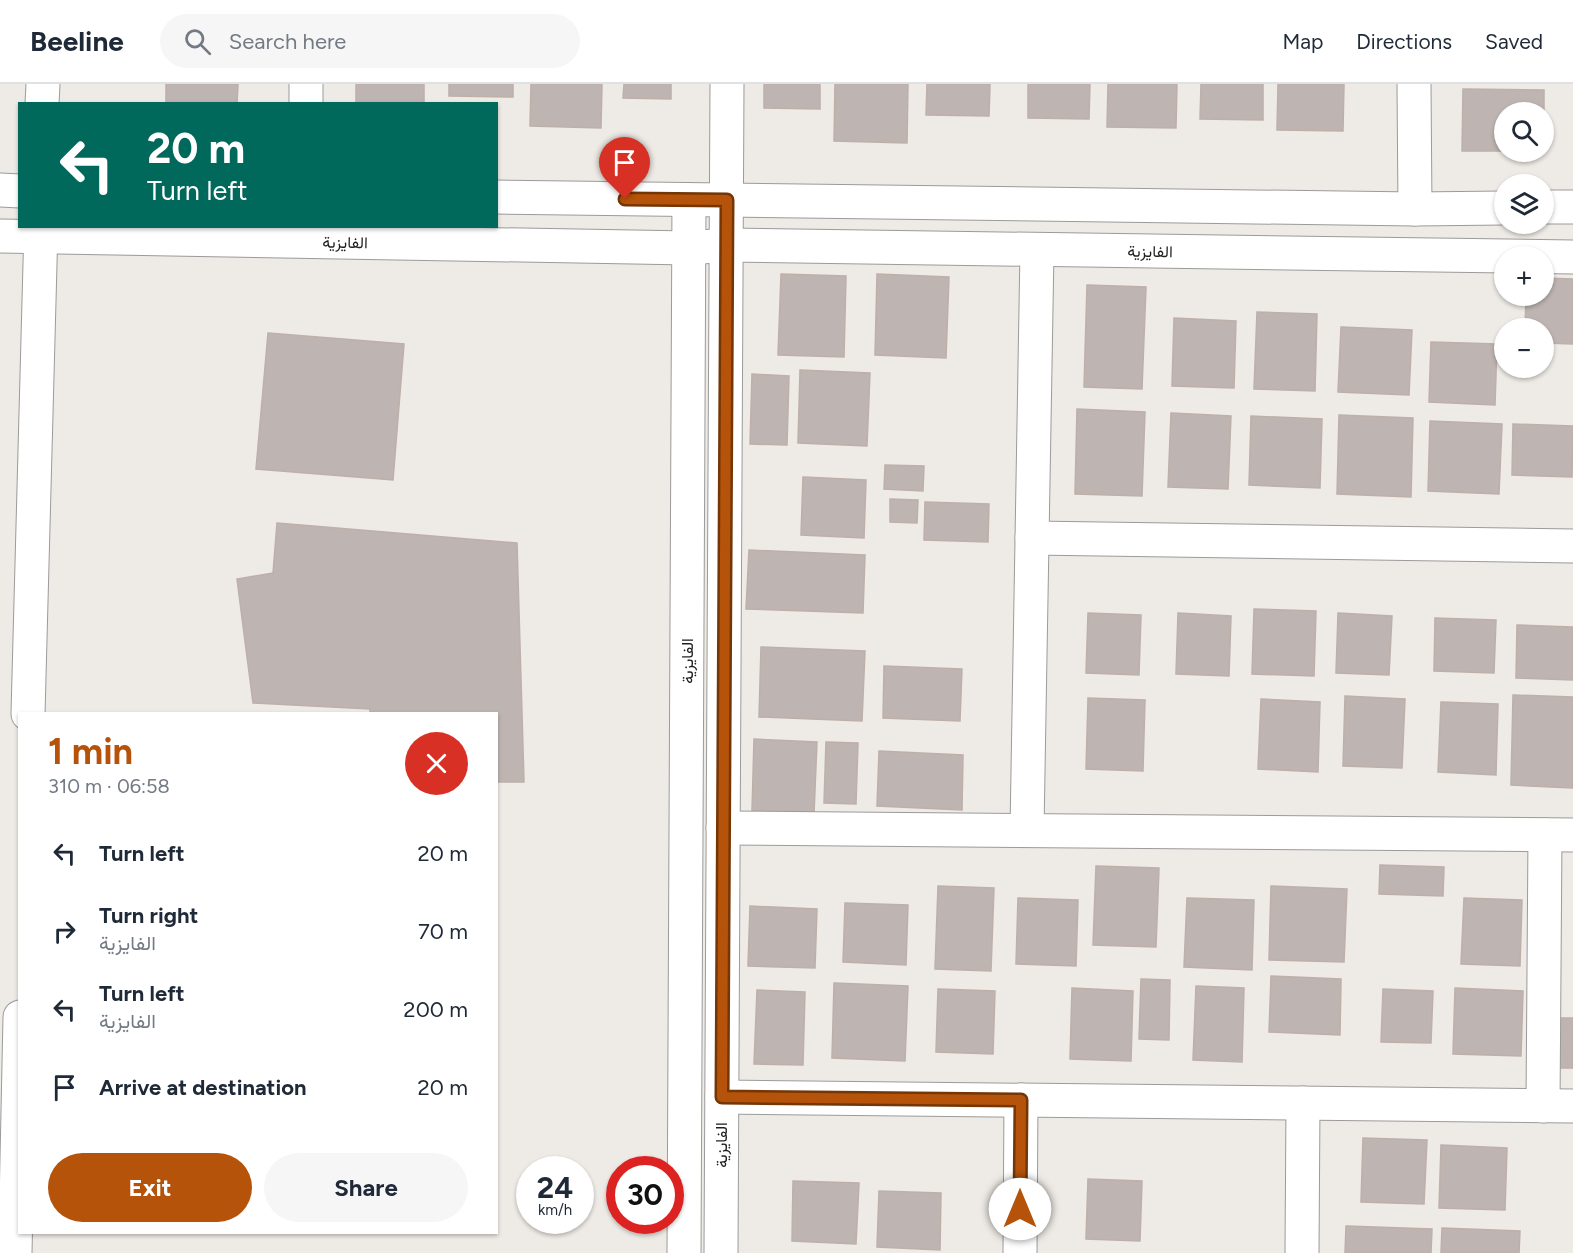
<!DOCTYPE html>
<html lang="en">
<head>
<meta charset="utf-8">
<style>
	body { margin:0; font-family:Figtree,Vazirmatn,sans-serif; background:#f6f6f7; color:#1f2937; height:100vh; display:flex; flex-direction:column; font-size:22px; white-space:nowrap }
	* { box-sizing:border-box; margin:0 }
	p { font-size:20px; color:#747a83 }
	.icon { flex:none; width:33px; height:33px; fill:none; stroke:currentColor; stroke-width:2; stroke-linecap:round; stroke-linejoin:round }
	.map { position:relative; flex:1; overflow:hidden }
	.drawer { position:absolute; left:18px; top:628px; width:480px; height:522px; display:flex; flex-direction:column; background:#fff; border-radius:0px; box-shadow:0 2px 4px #0004 }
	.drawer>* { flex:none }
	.top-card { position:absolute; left:18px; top:18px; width:480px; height:126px; border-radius:0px; box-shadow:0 2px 4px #0004; background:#00695c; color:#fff; overflow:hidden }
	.controls { position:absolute; left:1494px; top:18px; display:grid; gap:12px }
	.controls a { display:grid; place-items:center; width:60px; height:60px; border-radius:50%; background:#fff; box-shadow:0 2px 4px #0004; font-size:30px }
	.speed { position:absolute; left:516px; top:1072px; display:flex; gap:12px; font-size:30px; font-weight:700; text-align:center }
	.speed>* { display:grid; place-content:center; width:78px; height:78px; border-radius:50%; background:#fff; box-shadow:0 2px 4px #0004; line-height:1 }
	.speed small { font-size:15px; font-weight:400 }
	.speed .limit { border:9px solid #d22; background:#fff; color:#111 }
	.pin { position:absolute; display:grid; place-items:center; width:51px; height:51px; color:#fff; margin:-62px -26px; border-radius:50% 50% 50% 0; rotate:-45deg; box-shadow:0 0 6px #0007 }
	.pin .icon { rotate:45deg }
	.me { position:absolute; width:66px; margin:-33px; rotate:0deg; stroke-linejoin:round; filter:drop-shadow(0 0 4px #0008) }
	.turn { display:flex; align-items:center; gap:21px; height:126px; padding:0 30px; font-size:27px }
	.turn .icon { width:78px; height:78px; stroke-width:2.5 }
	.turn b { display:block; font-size:42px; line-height:51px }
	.round { display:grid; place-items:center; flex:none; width:63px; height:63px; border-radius:32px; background:#f6f6f7 }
	.overview { display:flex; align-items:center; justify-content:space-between; height:102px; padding:0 30px }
	h1 { font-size:36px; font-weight:700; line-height:45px; color:#b45309 }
	.primary-button { display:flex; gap:12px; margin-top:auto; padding:12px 30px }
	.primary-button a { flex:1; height:69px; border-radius:36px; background:#b45309; color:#fff; font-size:24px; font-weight:700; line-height:69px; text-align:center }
	.primary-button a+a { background:#f6f6f7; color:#1f2937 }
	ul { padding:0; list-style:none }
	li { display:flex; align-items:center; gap:18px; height:78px; padding:0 30px }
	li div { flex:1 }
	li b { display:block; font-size:22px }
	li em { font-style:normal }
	header { display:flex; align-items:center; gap:36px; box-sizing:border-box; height:84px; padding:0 30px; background:#fff; border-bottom:2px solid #e0e1e3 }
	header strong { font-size:28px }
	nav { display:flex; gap:33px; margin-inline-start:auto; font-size:21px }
	.search { width:420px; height:54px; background:#f6f6f7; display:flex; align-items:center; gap:15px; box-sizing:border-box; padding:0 21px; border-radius:33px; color:#747a83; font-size:22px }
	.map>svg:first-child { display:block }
</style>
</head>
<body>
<header>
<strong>Beeline</strong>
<div class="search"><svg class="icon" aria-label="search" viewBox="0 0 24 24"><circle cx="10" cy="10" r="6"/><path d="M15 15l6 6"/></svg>Search here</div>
<nav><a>Map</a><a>Directions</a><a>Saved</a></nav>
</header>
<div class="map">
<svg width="1573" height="1169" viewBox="0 0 1573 1169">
	<rect width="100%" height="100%" fill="#eeeae5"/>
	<!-- building -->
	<g fill="#beb5b2" stroke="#beafa9" stroke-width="1.5">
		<path d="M166,0H238L237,20H166Z"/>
		<rect x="356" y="0" width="68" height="20"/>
		<path d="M449,0H513V13L449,12Z"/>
		<path d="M531,0H602L601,44L530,42Z"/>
		<path d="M624,0H671V15L623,14Z"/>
		<path d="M764,0H820V25L764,24Z"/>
		<path d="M835,0H908L907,59L834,57Z"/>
		<path d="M927,0H990L989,32L926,31Z"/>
		<path d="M1028,0H1090L1089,35L1028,34Z"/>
		<path d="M1108,0H1177L1176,44L1107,43Z"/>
		<path d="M1201,0H1263V36L1200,35Z"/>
		<path d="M1278,0H1344L1343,47L1277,46Z"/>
		<path d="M1463,5L1544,6V57V28H1504V67H1462Z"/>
		<path d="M781,190L846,192L844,273L778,271Z"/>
		<path d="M877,190L949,193L946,274L875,271Z"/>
		<path d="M1544,194L1573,195V260L1544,259V244H1525L1526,212H1544Z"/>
		<path d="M1087,201L1146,203L1142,305L1084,303Z"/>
		<path d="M1257,228L1317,230L1315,307L1254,305Z"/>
		<path d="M1174,234L1236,237L1234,304L1172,302Z"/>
		<path d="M1341,243L1412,246L1409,311L1338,308Z"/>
		<path d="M268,249L404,260L393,396L256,385Z"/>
		<path d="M1431,258L1497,260L1495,321L1429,318Z"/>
		<path d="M800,286L870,289L867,362L798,359Z"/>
		<path d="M752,290L789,292L787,361L750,360Z"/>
		<path d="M1077,325L1145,328L1142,412L1075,410Z"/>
		<path d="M1171,329L1231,332L1228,405L1168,403Z"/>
		<path d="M1339,331L1413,334L1411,413L1337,410Z"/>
		<path d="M1251,332L1322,335L1320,404L1249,401Z"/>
		<path d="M1430,337L1502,340L1499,410L1428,407Z"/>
		<path d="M1513,340L1573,342L1572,393L1512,391Z"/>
		<path d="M885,381L924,382L923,407L884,405Z"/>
		<path d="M803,393L866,396L864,454L801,451Z"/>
		<path d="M890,415L918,416L917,439L890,438Z"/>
		<path d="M925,418L989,420L988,458L924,456Z"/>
		<path d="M277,439L517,459L524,698H496V630H370V625L253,619L237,495L273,489Z"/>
		<path d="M749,466L865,471L863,529L746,525Z"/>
		<path d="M1254,525L1316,527L1314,592L1252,590Z"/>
		<path d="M1088,529L1141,531L1139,591L1086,589Z"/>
		<path d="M1178,529L1231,532L1229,592L1176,590Z"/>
		<path d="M1338,529L1392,532L1389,591L1336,589Z"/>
		<path d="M1435,534L1496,536L1494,589L1434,587Z"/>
		<path d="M1517,541L1573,543V596L1516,594Z"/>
		<path d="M761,563L865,567L862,637L759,633Z"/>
		<path d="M884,582L962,585L960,637L883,634Z"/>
		<path d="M1513,611L1573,613V704L1511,701Z"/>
		<path d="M1345,612L1405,615L1402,684L1343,682Z"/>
		<path d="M1088,614L1145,616L1143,687L1086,685Z"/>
		<path d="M1261,615L1320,618L1318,688L1258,685Z"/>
		<path d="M1441,618L1498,620L1496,691L1438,688Z"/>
		<path d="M754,655L817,658L814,730L752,727Z"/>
		<path d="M826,658L858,659L856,720L824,719Z"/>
		<path d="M879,667L963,671L962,726L877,722Z"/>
		<path d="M1380,781L1444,783L1443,812L1379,810Z"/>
		<path d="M1096,782L1159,784L1156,863L1093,861Z"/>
		<path d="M938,802L994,804L991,887L935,885Z"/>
		<path d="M1271,802L1347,805L1344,878L1269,876Z"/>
		<path d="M1018,814L1078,816L1076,882L1016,880Z"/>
		<path d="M1187,814L1254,816L1252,886L1184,883Z"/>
		<path d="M1464,814L1522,816L1520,882L1461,880Z"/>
		<path d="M845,819L908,821L906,881L843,878Z"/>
		<path d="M750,822L817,825L815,884L748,882Z"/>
		<path d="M1271,892L1341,895L1340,951L1269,948Z"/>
		<path d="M1141,895L1170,896L1169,956L1139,955Z"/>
		<path d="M834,899L908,902L905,977L832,974Z"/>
		<path d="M1196,902L1244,904L1242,978L1193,976Z"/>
		<path d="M1072,904L1133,907L1131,977L1070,975Z"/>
		<path d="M1455,904L1523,907L1521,972L1453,970Z"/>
		<path d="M938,905L995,907L993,970L936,968Z"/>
		<path d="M1383,905L1433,907L1431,959L1381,958Z"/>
		<path d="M757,906L805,908L803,981L754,980Z"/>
		<path d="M1561,934H1573V984H1559Z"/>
		<path d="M1363,1054L1427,1056L1424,1120L1361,1118Z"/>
		<path d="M1441,1061L1507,1064L1505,1126L1439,1124Z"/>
		<path d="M1088,1095L1142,1097L1140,1157L1086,1155Z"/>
		<path d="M793,1097L859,1099L856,1160L792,1157Z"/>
		<path d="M879,1107L941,1109L940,1166L877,1163Z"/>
		<path d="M1346,1142L1432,1145L1431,1169H1345Z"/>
		<path d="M1442,1144L1520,1147L1519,1169H1441Z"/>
	</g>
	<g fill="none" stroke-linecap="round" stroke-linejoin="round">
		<!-- minor casing -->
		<g stroke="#9b9b9b" stroke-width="35">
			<g id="minor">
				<path d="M306,0V20"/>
				<path d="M1414,0L1415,125"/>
				<path d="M42,20L43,0"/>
				<path d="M0,106L20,107"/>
				<path d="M496,113L1415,125L1504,124"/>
				<path d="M1544,123H1573"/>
				<path d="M0,152L689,164L727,161L1573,173"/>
				<path d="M1032,454L1573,462"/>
				<path d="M28,630L41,142"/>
				<path d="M723,744L1573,751"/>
				<path d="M1027,746L1037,166"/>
				<path d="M722,1013L1573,1022"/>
				<path d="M1543,1022L1545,751"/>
				<path d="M15,1169L20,933"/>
				<path d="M684,1169L689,116"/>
				<path d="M721,1169L727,0"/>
				<path d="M1020,1169L1021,1016"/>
				<path d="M1302,1169L1303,1019"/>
			</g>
		</g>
		<!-- minor -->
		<use href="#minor" stroke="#fff" stroke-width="33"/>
	</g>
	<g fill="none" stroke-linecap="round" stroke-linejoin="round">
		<!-- route casing -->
		<g stroke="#753606" stroke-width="15">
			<path id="route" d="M625,115L727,116L722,1013L1021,1016L1020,1125"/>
		</g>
		<!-- route -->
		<use href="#route" stroke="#b45309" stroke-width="10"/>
	</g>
	<g text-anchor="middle" stroke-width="4.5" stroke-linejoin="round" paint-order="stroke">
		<!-- street labels -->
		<g font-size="16" fill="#1e1e1e" stroke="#fff">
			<text transform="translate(345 158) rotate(1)" y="6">الفايزية</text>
			<text transform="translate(1150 167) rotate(1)" y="6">الفايزية</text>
			<text transform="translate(687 577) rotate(-90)" y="6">الفايزية</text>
			<text transform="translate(721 1061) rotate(-90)" y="6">الفايزية</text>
		</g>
	</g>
</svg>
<div class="controls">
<a><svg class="icon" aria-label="search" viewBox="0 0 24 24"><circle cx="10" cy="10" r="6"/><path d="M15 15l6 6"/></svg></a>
<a><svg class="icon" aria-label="layers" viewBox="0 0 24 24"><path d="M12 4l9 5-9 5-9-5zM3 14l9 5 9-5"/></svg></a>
<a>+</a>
<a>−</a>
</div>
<div class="speed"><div>24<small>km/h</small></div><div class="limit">30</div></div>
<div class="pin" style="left:625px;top:115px;background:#d93025"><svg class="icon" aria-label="arrive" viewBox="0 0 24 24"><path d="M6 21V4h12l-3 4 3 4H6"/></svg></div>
<svg class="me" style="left:1020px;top:1125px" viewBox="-20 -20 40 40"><circle r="19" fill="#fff"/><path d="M0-13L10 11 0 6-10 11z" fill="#b45309"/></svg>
<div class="top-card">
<div class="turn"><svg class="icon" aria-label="left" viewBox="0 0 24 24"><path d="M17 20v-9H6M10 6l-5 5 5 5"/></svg><div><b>20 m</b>Turn left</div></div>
</div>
<section class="drawer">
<div class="overview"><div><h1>1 min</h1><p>310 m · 06:58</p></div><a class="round" style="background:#d93025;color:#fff"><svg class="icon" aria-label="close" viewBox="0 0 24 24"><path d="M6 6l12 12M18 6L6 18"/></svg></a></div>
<ul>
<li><svg class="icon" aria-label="left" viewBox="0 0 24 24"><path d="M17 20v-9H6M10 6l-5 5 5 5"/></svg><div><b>Turn left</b></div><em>20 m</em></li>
<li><svg class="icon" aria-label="right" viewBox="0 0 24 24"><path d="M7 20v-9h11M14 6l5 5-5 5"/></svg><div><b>Turn right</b><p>الفايزية</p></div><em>70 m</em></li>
<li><svg class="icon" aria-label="left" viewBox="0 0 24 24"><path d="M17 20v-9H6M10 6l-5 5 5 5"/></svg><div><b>Turn left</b><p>الفايزية</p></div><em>200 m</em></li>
<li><svg class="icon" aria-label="arrive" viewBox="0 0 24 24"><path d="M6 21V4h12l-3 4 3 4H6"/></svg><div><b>Arrive at destination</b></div><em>20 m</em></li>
</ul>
<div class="primary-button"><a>Exit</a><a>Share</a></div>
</section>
</div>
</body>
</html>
